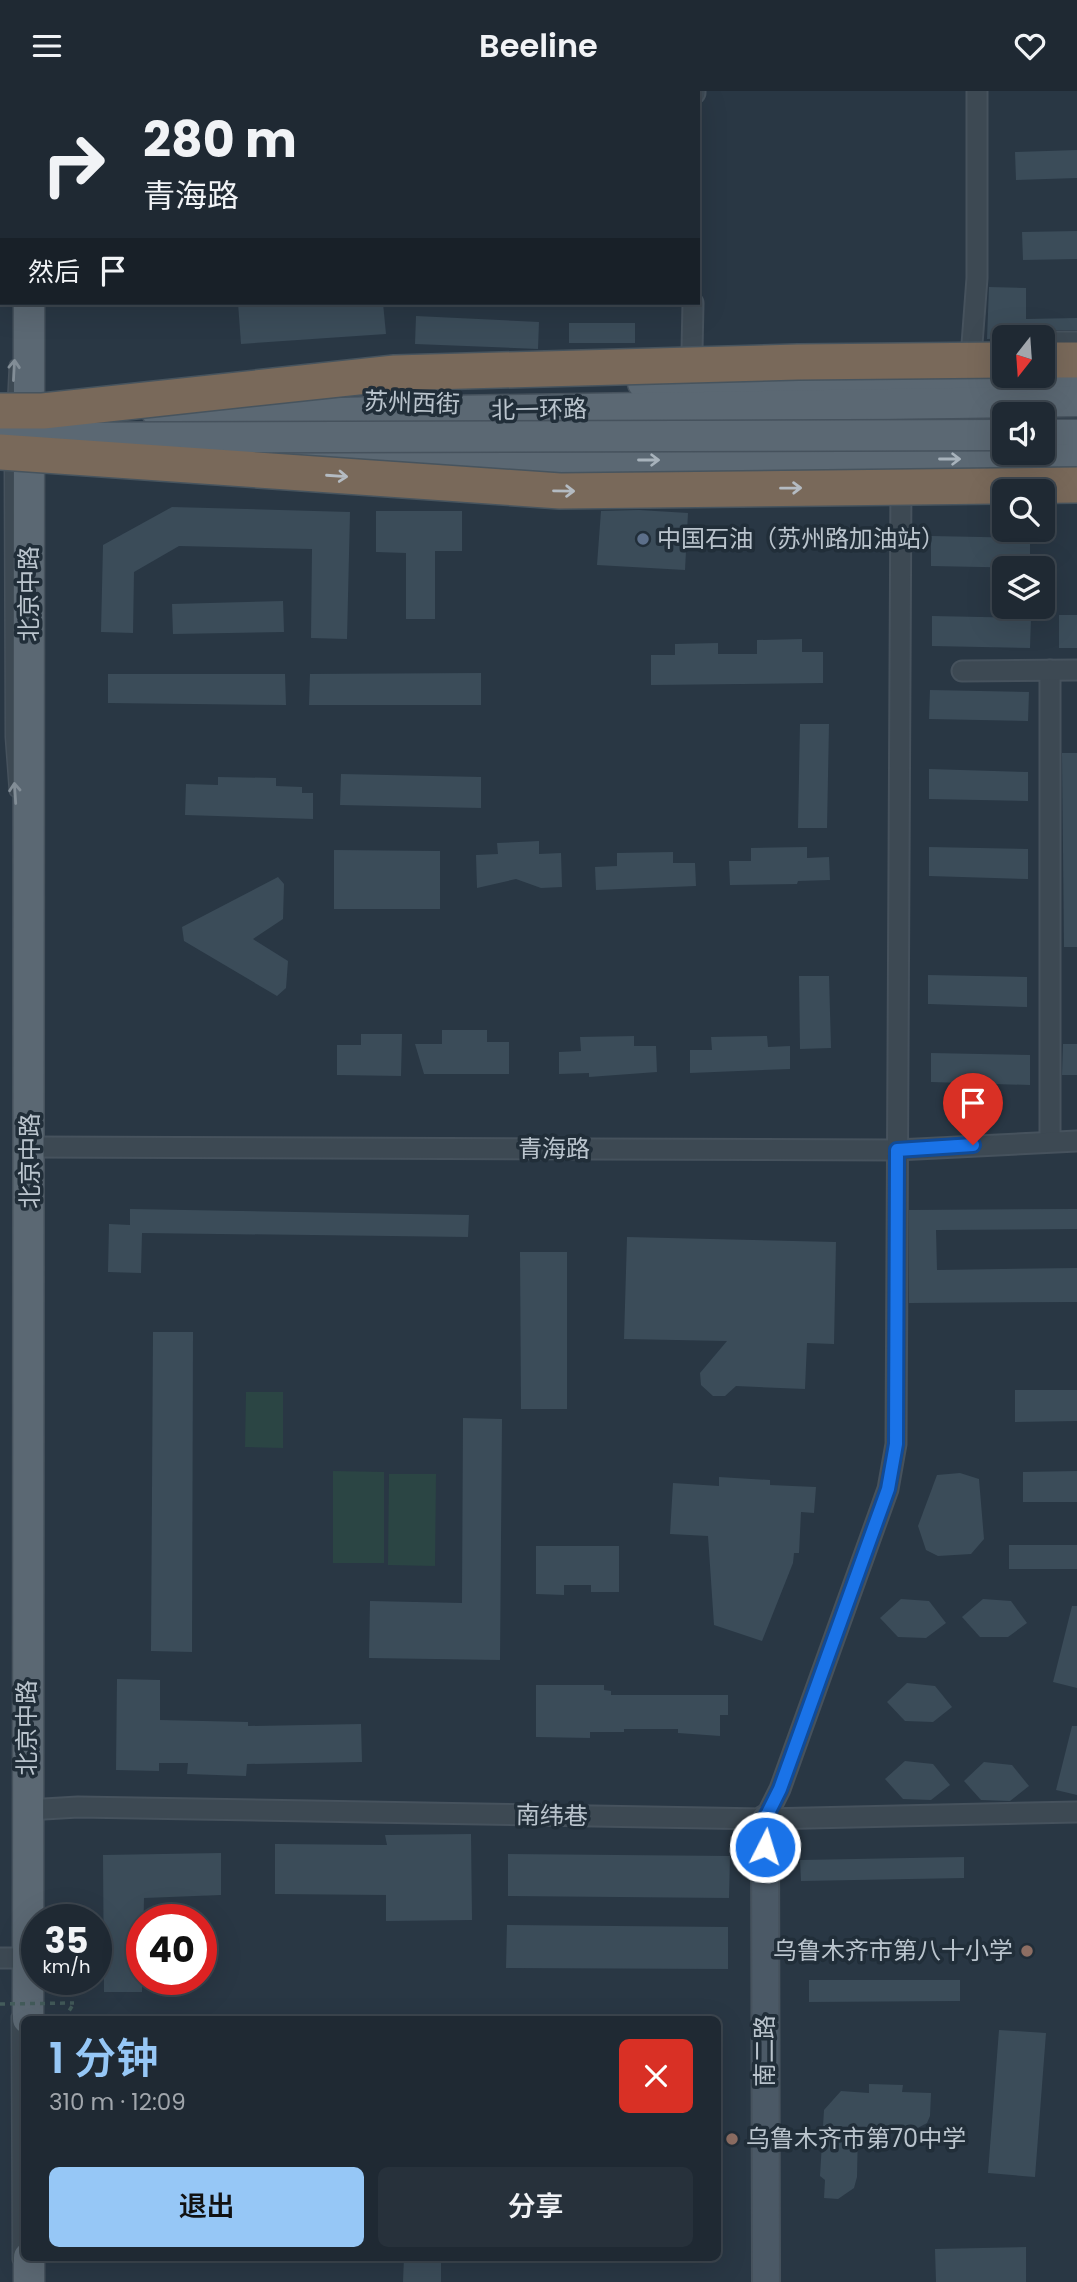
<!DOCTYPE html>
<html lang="zh">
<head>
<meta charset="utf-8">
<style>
	body { margin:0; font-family:Poppins,"Noto Sans SC",sans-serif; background:#27313b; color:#f1f3f6; height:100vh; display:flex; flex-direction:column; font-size:26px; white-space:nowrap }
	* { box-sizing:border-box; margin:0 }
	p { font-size:23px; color:#a1a6ac }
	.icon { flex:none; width:38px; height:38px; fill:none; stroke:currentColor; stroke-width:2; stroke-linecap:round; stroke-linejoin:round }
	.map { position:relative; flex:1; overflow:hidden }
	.panel { position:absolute; left:21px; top:1925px; width:700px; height:245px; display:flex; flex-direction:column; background:#1f2933; border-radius:10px; box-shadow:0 7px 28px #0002,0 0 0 2px #3c454e }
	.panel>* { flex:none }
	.hud { position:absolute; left:0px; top:0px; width:700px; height:214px; box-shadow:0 7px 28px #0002,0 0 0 2px #3c454e; background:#1f2933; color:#f1f3f6; overflow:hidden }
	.needle { width:46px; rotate:197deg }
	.controls { position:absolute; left:992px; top:234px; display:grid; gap:14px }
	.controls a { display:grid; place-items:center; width:63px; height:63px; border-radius:10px; background:#1f2933; box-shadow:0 7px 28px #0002,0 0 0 2px #3c454e; font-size:35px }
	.speed { position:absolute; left:21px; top:1813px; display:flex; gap:14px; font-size:35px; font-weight:700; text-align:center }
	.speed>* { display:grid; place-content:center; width:91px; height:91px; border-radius:50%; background:#1f2933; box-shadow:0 7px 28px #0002,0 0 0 2px #3c454e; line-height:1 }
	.speed small { font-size:18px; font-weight:400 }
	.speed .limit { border:10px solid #d22; background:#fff; color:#111 }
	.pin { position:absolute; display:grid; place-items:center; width:60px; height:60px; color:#fff; margin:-72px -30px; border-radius:50% 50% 50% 0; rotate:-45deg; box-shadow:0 0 7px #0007 }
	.pin .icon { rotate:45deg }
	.me { position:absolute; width:77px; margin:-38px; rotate:5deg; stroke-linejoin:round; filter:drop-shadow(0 0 5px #0008) }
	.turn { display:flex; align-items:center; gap:24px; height:147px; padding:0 28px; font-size:32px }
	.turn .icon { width:91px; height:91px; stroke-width:2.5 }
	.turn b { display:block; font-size:49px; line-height:60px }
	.then { display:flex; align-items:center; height:66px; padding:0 28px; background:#0003; gap:14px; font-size:26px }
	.round { display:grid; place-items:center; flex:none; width:74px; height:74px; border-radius:10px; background:#27313b }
	.summary { display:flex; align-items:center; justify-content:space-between; height:119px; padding:0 28px }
	h1 { font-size:42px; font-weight:600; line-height:52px; color:#96c7f6 }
	.button { display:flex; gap:14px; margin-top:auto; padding:14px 28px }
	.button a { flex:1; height:80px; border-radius:10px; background:#96c7f6; color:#111; font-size:28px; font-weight:600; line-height:80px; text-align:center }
	.button a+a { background:#27313b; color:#f1f3f6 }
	header { display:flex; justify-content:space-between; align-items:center; height:91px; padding:0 28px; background:#1f2933; font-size:32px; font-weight:600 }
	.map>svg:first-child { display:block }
</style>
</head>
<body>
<header><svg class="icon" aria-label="menu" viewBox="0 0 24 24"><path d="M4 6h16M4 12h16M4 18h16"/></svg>Beeline<svg class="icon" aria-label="heart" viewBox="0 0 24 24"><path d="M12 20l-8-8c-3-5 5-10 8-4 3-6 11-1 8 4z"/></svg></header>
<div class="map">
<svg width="1077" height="2191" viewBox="0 0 1077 2191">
	<rect width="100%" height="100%" fill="#293744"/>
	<!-- green -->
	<g fill="#2b4544">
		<path d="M246,1301H283V1357L245,1356Z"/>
		<path d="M333,1380L384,1381V1472H333Z"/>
		<path d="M389,1383H436L435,1475L388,1474Z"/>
	</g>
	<!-- building -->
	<g fill="#3b4c59">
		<path d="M1077,59V87L1016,89L1015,61Z"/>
		<path d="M1077,140V168L1023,169L1022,141Z"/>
		<path d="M989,196L1026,197V228L1077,227V239H1043L1032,247L987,248Z"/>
		<path d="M238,212H383L386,243L241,253Z"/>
		<path d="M416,225L539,231L538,258L415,253Z"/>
		<rect x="569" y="232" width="66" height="20"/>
		<path d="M172,416L350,421L347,548L311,547L312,458L179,455L134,481L133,542L101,541L103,454Z"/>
		<path d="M639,419L688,422L685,479L597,474L601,420Z"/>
		<path d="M376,420H462V460H435V528H406V462L376,461Z"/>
		<path d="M931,445L1030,447V477L931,475Z"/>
		<path d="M283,510L284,541L173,543L172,513Z"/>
		<rect x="1059" y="524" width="18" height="33"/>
		<path d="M932,525L1031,527L1030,557L932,555Z"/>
		<path d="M802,548V561H823V592L651,594V564H675V553L718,552V563H757V549Z"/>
		<path d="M481,582V614H309L310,583Z"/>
		<path d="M108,583H285L286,614L108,612Z"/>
		<path d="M930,599L1029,601L1028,630L929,628Z"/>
		<path d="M800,633H829L827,737H798Z"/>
		<path d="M1062,662H1077V856H1064Z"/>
		<path d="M929,678L1028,681V710L929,708Z"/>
		<path d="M341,683L481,686V717L340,714Z"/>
		<path d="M218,686L276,687V695L302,696V702H313V728L185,724L186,693L218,694Z"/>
		<path d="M539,750V763L561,762L562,796L541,797L516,788L477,797L476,764L498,763L497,752Z"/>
		<path d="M807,756V767L829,766L830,789L798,790L797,793L730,794L729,770H751V757Z"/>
		<path d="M929,756L1028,758V788L929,785Z"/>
		<path d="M334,759L440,760V818H334Z"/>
		<path d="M673,761V772H695L696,795L596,799L595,776L617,775V762Z"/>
		<path d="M278,786L284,793L283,828L253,848L288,870L286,897L277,905L184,850L182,836Z"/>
		<path d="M928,884L1027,886V916L928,913Z"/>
		<path d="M799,885H829L831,957L800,958Z"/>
		<path d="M442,939H487V951H509V983H424L415,953H442Z"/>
		<path d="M361,943H402L401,985L337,984V954H361Z"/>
		<path d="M634,945V955H656L657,981L589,986V982L559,983V961L581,960L580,946Z"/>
		<path d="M767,945L768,956L790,955V978L690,982V959H712L711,946Z"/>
		<path d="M1063,953H1077V984H1062Z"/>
		<path d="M931,962L1030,964V994L931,991Z"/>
		<path d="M130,1118L469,1124L468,1146L142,1142L141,1182L108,1181L109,1133L130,1134Z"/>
		<path d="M1077,1118V1138L936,1139L937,1179L1077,1177V1211L909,1212V1119Z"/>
		<path d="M627,1146L836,1151L834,1253L807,1252L805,1298L736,1295L725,1305H713L701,1294L700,1282L727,1250L624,1248Z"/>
		<path d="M520,1161H567V1318H521Z"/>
		<path d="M153,1241H193L192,1561L151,1560Z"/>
		<path d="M1015,1299H1077V1330L1015,1331Z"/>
		<path d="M463,1327L502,1328L500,1569L369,1567L370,1510L462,1512Z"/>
		<path d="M1077,1380V1411H1023V1381Z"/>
		<path d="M960,1382L979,1388L984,1448L971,1463L938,1465L926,1459L918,1435L937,1384Z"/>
		<path d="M719,1386L770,1389V1394L816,1396L814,1422L801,1421L799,1462H794L793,1472L762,1550L714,1534L708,1445L670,1443L673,1392L719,1395Z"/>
		<rect x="1009" y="1454" width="68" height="24"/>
		<path d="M536,1455H619V1501H591V1494H564V1504L536,1503Z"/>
		<path d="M901,1508L929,1510L946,1532L926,1547L898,1546L880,1527Z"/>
		<path d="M983,1508L1011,1510L1027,1532L1008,1546H980L962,1526Z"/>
		<path d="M1072,1515H1077V1597L1053,1591Z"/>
		<path d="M117,1588L160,1589V1629L248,1631V1635L361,1633L362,1671L247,1673L246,1685L187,1683L188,1672H159V1680L116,1679Z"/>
		<path d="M907,1592L935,1595L952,1616L933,1631L905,1630L887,1611Z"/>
		<path d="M536,1594H604V1599L611,1600V1604H728V1624H720V1645L678,1642V1638H624V1641H590V1647L536,1646Z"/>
		<path d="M1072,1635H1077V1704L1056,1699Z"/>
		<path d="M905,1670L933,1673L950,1694L931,1709L903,1708L885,1688Z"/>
		<path d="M984,1671L1012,1674L1029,1695L1010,1710L981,1709L964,1690Z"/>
		<path d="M471,1743L472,1829L386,1830V1804L275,1803V1753L387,1754L385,1744Z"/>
		<path d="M221,1762V1804L144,1807L142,1901H104L103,1764Z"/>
		<path d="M508,1763L730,1765L729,1807L508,1805Z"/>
		<path d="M964,1766V1787L801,1790L800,1769Z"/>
		<path d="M507,1834L728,1836V1878L506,1877Z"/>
		<path d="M809,1889H960V1910L809,1911Z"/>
		<path d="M999,1939L1046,1942L1035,2086L988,2082Z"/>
		<path d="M869,1993L903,1994L902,2001L931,2002L930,2025L927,2032L914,2039L858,2038L857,2086L854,2097L838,2108L824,2107L825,2089L820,2085L824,2019L841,2000L869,2002Z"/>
		<path d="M1026,2156V2191H936L935,2158Z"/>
		<path d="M404,2166H441V2191H403Z"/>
	</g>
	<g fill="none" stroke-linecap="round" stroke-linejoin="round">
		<!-- lane casing -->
		<g stroke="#46525d" stroke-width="13">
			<g id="lane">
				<path d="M13,315L15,274"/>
				<path d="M10,368L11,646L15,700"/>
				<path d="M17,1926L18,2169"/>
			</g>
		</g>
		<!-- street casing -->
		<g stroke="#46525d" stroke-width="23">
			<g id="street">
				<path d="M695,2V0"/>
				<path d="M1043,251H1077"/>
				<path d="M972,253L977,187V0"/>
				<path d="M692,260L693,212"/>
				<path d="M1050,579V1049"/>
				<path d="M962,580L1077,579"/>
				<path d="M30,1056L897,1059L1077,1050"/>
				<path d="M27,1719L78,1716L765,1728L1077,1721"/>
				<path d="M765,1728L780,1698L888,1398L896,1353L901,388"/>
				<path d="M0,1867H28"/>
			</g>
		</g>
		<!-- secondary casing -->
		<g stroke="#46525d" stroke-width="30">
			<path id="secondary" d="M765,1728L766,2191"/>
		</g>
		<!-- primary casing -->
		<g stroke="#46525d" stroke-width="33">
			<g id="primary">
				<path d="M27,0V2"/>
				<path d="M643,292L1077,288"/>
				<path d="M157,321L331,322L1077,310"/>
				<path d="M1043,344H1077"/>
				<path d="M276,359L507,370L1077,368"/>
				<path d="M28,1928L29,212"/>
				<path d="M29,2166V2191"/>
			</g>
		</g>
		<!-- highway casing -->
		<g stroke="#47545e" stroke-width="38">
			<path id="highway" d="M1043,269H1077"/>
		</g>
		<!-- path -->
		<path stroke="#445c5b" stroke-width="3.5" stroke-dasharray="5 5" stroke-linecap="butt" d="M64,1928L74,1912"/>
		<!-- lane -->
		<use href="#lane" stroke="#3d4953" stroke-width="10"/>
		<!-- street -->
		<use href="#street" stroke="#3d4953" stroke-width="19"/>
		<!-- secondary -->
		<use href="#secondary" stroke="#4b5966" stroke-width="26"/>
		<!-- primary -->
		<use href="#primary" stroke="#5b6873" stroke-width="30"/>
		<!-- highway -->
		<use href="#highway" stroke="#79695a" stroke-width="35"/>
		<!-- primary-bridge casing -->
		<g stroke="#46525d" stroke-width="33" stroke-linecap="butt">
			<path id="primary-bridge" d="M7,347L1004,344"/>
		</g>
		<!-- highway-bridge casing -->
		<g stroke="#47545e" stroke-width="38" stroke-linecap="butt">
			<g id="highway-bridge">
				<path d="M0,320H43L395,282L798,271L1004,269"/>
				<path d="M0,361L560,400L1077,394"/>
			</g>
		</g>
		<!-- path-bridge -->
		<path stroke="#445c5b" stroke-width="3.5" stroke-dasharray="5 5" stroke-linecap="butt" d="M0,1913L74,1912"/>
		<!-- primary-bridge -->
		<use href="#primary-bridge" stroke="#5b6873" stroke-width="30"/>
		<!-- highway-bridge -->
		<use href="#highway-bridge" stroke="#79695a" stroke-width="35"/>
	</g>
	<!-- one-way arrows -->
	<defs><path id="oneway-shaft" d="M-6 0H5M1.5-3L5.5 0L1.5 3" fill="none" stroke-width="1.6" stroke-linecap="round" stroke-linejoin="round" transform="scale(1.75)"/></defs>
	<g stroke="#828d96">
		<use href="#oneway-shaft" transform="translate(14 279) rotate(-87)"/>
		<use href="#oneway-shaft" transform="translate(15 702) rotate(-94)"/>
	</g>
	<g stroke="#a7b2bb">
		<use href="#oneway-shaft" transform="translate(950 368)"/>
		<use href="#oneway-shaft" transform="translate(649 369)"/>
	</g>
	<g stroke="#b4bbc2">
		<use href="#oneway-shaft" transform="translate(337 385) rotate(4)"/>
		<use href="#oneway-shaft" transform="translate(791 397) rotate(-1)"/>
		<use href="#oneway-shaft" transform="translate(564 400) rotate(1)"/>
	</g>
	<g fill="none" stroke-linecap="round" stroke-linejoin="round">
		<!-- route casing -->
		<g stroke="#114b97" stroke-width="18">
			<path id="route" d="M765,1756V1728L780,1698L888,1398L896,1353L897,1059L973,1054"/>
		</g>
		<!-- route -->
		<use href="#route" stroke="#1a73e8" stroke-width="12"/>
	</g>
	<!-- markers -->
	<circle fill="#5c6f8a" stroke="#212e39" stroke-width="2.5" cx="643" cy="448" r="7"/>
	<g fill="#8d6e63" stroke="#212e39" stroke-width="2.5">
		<circle cx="1027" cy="1860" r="7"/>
		<circle cx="732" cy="2048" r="7"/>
	</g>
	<g text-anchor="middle" stroke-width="7" stroke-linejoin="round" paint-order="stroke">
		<!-- street labels -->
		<g font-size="24" fill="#bac4cd" stroke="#212e39">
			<text transform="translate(412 312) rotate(2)" y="8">苏州西街</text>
			<text transform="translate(539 319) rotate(-1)" y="8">北一环路</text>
			<text transform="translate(29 503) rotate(-90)" y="8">北京中路</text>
			<text x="554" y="1066">青海路</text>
			<text transform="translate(30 1070) rotate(-90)" y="8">北京中路</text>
			<text transform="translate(27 1637) rotate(-90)" y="8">北京中路</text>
			<text transform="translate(552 1725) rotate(1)" y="8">南纬巷</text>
			<text transform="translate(765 1960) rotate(-90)" y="8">南二路</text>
		</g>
		<!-- poi labels -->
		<g font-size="24" fill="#bac4cd" stroke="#212e39" text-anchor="start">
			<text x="657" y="456">中国石油（苏州路加油站）</text>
			<text x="1013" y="1868" text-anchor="end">乌鲁木齐市第八十小学</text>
			<text x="746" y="2056">乌鲁木齐市第70中学</text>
		</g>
	</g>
</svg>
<div class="controls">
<a><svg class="needle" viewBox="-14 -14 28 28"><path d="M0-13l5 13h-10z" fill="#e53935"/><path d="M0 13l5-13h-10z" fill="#a1a6ac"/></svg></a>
<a><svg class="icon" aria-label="sound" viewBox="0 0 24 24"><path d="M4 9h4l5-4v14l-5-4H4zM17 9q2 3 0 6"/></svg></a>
<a><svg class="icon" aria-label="search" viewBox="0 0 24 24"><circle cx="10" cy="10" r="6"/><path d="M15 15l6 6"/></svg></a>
<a><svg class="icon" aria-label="layers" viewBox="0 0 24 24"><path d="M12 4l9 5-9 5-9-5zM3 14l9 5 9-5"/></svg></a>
</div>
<div class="speed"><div>35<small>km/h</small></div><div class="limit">40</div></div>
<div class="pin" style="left:973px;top:1054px;background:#d93025"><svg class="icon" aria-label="arrive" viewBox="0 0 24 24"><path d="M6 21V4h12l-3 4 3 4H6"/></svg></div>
<svg class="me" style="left:765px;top:1756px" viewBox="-20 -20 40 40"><circle r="17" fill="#1a73e8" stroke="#fff" stroke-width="3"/><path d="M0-11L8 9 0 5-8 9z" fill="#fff"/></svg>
<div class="hud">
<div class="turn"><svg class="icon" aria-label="right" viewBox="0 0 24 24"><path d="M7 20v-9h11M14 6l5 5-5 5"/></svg><div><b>280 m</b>青海路</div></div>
<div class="then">然后<svg class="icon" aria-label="arrive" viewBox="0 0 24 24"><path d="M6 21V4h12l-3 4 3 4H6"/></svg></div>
</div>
<section class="panel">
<div class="summary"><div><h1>1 分钟</h1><p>310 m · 12:09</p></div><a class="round" style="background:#d93025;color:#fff"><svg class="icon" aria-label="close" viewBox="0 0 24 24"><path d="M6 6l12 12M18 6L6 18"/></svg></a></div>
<div class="button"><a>退出</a><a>分享</a></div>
</section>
</div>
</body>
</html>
